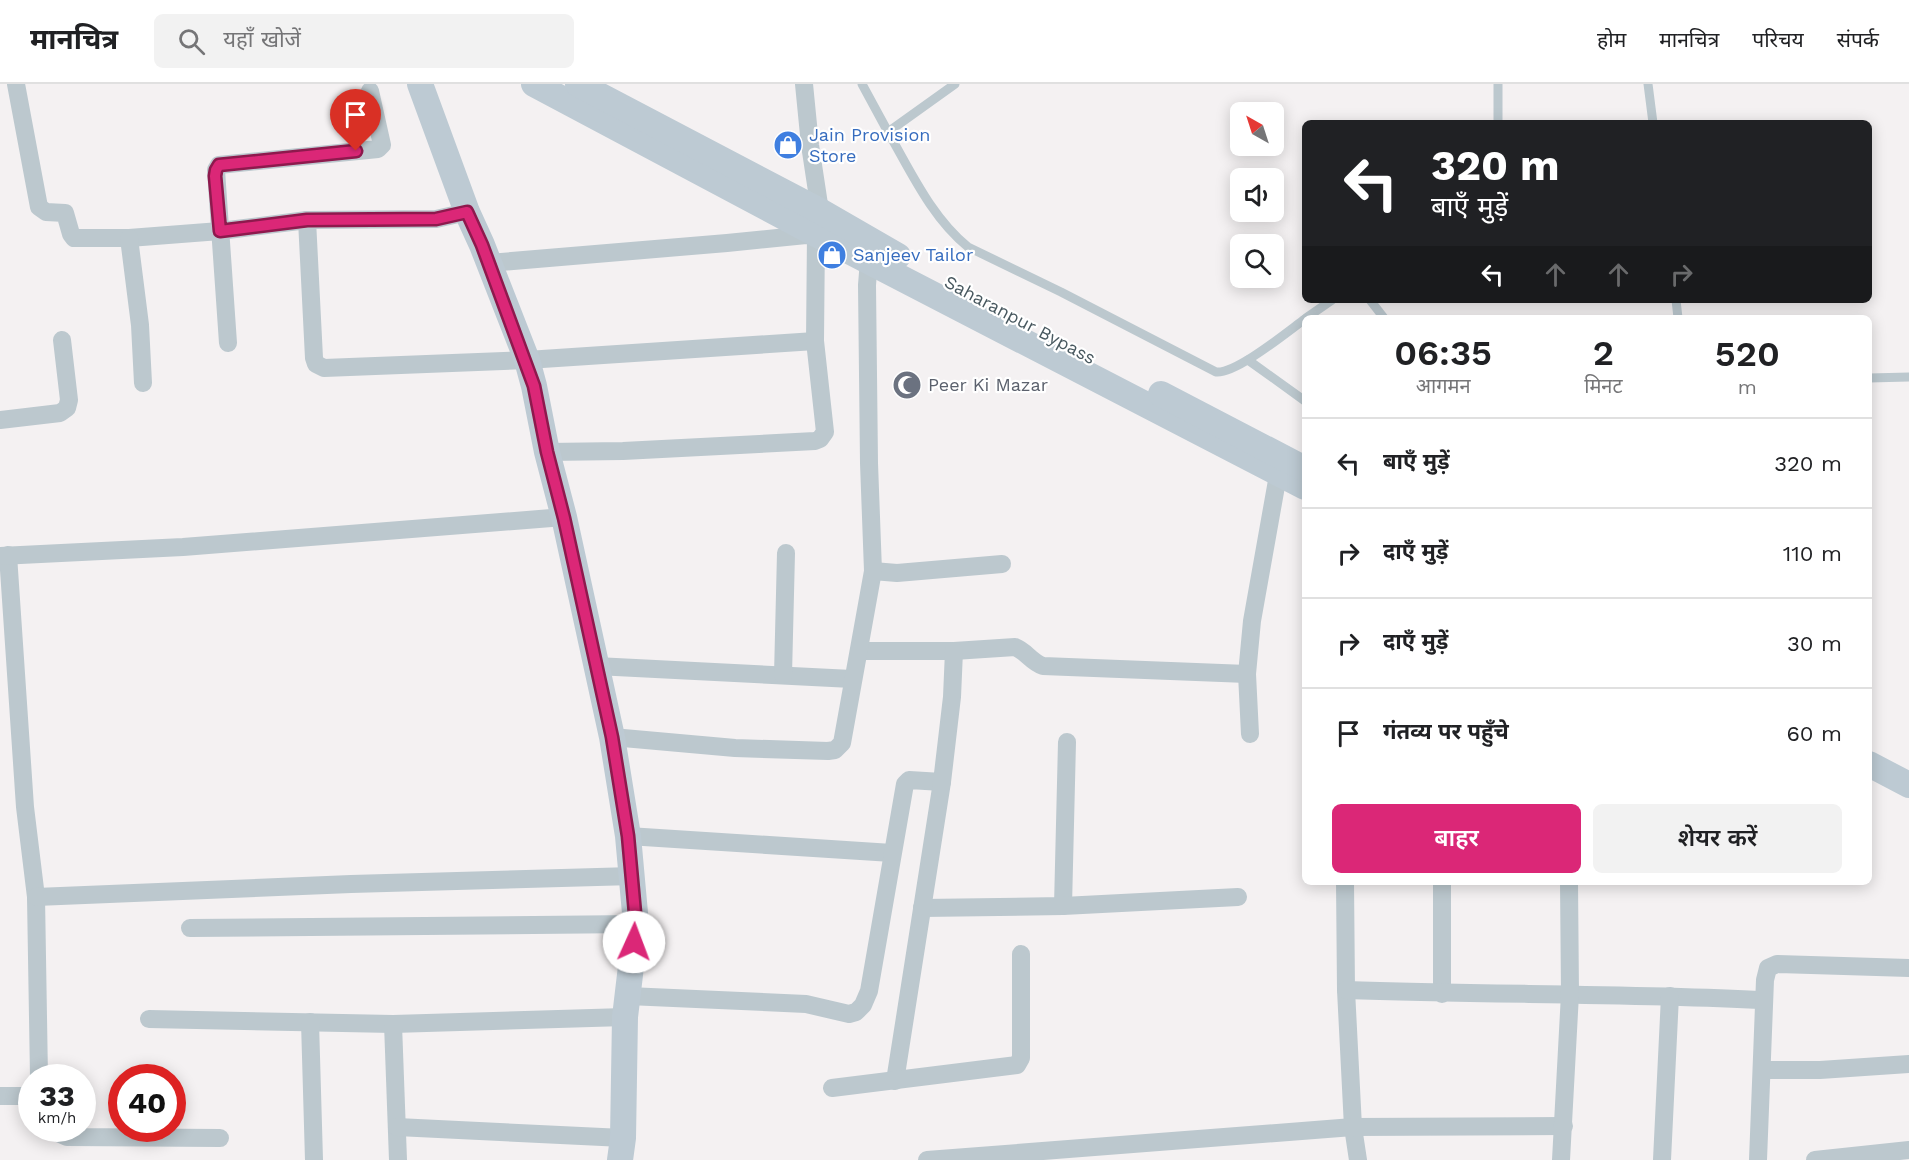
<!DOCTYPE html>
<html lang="hi">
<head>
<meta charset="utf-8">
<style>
	body { margin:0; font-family:"Work Sans","Noto Sans Devanagari",sans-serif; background:#f2f2f2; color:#202124; height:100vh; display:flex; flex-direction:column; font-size:22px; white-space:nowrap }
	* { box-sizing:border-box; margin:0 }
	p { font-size:20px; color:#757577 }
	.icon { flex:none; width:33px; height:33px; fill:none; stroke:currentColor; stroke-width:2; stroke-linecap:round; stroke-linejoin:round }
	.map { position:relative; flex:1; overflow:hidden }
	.side { position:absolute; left:1302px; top:231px; width:570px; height:570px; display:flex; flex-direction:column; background:#fff; border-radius:9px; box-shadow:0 3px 15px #0003 }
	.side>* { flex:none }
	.guide { position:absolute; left:1302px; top:36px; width:570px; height:183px; border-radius:9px; box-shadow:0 3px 15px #0003; background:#202124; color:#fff; overflow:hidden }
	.needle { width:39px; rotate:321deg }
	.controls { position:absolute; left:1230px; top:18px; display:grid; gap:12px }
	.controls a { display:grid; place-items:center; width:54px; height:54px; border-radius:9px; background:#fff; box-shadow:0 3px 15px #0003; font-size:30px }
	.speed { position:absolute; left:18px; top:980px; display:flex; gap:12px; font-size:30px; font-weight:700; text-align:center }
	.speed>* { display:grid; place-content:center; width:78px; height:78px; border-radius:50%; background:#fff; box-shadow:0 3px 15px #0003; line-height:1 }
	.speed small { font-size:15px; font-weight:400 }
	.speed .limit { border:9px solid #d22; background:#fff; color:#111 }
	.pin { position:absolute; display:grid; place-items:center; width:51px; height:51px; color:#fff; margin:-62px -26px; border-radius:50% 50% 50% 0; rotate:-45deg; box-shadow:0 0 6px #0007 }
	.pin .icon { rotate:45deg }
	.me { position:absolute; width:66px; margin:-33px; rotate:2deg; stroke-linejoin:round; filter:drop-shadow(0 0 4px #0008) }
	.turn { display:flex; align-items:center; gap:21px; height:126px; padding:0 30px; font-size:27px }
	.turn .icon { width:78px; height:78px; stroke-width:2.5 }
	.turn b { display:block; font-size:42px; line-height:51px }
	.lanes { display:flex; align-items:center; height:57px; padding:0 30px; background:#0003; justify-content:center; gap:30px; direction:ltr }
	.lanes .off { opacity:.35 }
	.eta { display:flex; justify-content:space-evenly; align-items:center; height:102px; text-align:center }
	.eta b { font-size:36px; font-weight:600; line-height:42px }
	.cta { display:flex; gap:12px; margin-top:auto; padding:12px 30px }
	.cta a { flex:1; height:69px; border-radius:9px; background:#db2777; color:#fff; font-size:24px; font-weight:600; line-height:69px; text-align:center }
	.cta a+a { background:#f2f2f2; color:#202124 }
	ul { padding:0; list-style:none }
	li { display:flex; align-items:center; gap:18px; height:90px; padding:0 30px; border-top:2px solid #e0e0e0 }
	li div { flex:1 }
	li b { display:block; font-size:22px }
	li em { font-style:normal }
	header { display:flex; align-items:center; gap:36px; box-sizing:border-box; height:84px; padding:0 30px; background:#fff; border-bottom:2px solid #e0e0e0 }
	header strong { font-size:28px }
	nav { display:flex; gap:33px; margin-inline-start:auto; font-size:21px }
	.search { width:420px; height:54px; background:#f2f2f2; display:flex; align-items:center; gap:15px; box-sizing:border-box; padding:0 21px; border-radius:9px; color:#757577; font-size:22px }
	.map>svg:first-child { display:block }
</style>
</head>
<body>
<header>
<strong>मानचित्र</strong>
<div class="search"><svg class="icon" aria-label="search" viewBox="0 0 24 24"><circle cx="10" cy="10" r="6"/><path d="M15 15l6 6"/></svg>यहाँ खोजें</div>
<nav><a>होम</a><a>मानचित्र</a><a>परिचय</a><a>संपर्क</a></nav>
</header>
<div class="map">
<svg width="1909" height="1076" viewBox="0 0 1909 1076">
	<rect width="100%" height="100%" fill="#f4f1f2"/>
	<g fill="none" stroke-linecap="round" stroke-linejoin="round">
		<!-- lane -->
		<g stroke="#bcc8ce" stroke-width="9">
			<path d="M862,0L888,48"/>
			<path d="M955,0L888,48C911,88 932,134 968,163L1061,208L1216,288C1236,290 1287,248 1305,235"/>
			<path d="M1498,0V39"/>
			<path d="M1648,0L1653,39"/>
			<path d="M1370,216L1384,234"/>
			<path d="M1676,216L1678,234"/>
			<path d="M1306,234L1332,216"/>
			<path d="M1248,276L1305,317"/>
			<path d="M1869,294L1909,293"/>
		</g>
		<!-- street -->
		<g stroke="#bcc8ce" stroke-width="18">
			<path d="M16,0L39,123L46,128L65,129L71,150L74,154H129L220,147L307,136L436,135L467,128"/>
			<path d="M804,0L810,61L820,127"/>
			<path d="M307,136L314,274L316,280L324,284L527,276L815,257"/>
			<path d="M129,154L140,241L143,299"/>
			<path d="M489,179L727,159L816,150L815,257L825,348L820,355L815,357L623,367L547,368"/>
			<path d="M228,259L216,86L219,81L378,65L382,61L370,7"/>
			<path d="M0,336L60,329L67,324L69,316L62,256"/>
			<path d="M8,471L25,723L36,813L39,993"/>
			<path d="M0,472L183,463L564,433"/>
			<path d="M873,487L897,489L1002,480"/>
			<path d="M860,567H954L1015,563C1026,567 1031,578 1043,582L1247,590"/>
			<path d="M596,582L852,595"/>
			<path d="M783,591L786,469"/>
			<path d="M1250,650L1247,590L1252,537L1278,391"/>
			<path d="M612,653L735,664L828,667L835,666L842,659L873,487L869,379L867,201L869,176"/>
			<path d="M628,752L892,769"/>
			<path d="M1345,798L1346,906L1353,1043L1358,1076"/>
			<path d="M1442,798V910"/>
			<path d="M36,813L351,800L633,792"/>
			<path d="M1063,822L1067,658"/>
			<path d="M922,824L1063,822L1238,813"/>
			<path d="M190,844L636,840"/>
			<path d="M1346,906C1485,911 1625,909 1764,916"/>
			<path d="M628,912L806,920L849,930L856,928L863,921L869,907L905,700L909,696L942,698"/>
			<path d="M149,935L393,940L625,933"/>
			<path d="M310,938L314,1076"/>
			<path d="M393,940L398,1076"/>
			<path d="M1762,986H1820L1909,980"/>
			<path d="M895,997L942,698L952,613L954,567"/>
			<path d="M832,1004L1017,981L1021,974V870"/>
			<path d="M0,1012H32"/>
			<path d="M397,1043L623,1054"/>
			<path d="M58,1044L60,1050L67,1053L220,1054"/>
			<path d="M927,1076L1353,1043L1564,1042"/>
			<path d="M1561,1076L1570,910L1569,798"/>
			<path d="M1662,1076L1670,912"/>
			<path d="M1758,1076L1765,896L1768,884L1777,880L1909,884"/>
			<path d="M1815,1076L1909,1066"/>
		</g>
		<!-- secondary -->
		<g stroke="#bdcad3" stroke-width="26">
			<path d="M420,0L467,128L482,161L527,276L534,302L547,368L564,433L612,653L628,752L636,840L625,933L623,1054L620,1076"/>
			<path d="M534,0L816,150L1305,403"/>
			<path d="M578,0L820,127L898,172"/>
			<path d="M1161,310L1305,385"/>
			<path d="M1869,680L1909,701"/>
		</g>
	</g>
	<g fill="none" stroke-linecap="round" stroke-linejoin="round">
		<!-- route casing -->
		<g stroke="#8e194d" stroke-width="15">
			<path id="route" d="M356,67L219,81L216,86L215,92L220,147L307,136L436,135L467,128L482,161L534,302L547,368L564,434L612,653L628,752L636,840L634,858"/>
		</g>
		<!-- route -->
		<use href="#route" stroke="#db2777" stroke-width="10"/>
	</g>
	<!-- icons -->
	<defs>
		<g id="shop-disc" transform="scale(1.5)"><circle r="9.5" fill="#3f7fe0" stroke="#fff"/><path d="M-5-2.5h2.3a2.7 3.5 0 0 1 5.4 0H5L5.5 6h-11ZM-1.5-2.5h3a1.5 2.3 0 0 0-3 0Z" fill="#fff"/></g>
		<g id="mosque-disc" transform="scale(1.5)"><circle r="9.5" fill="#6b7280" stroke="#fff"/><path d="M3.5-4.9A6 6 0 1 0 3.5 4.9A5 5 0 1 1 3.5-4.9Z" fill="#fff"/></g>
	</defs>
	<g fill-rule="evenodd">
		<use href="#shop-disc" x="788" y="61"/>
		<use href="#shop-disc" x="832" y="171"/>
		<use href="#mosque-disc" x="907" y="301"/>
	</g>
	<g text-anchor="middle" stroke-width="4.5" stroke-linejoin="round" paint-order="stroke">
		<!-- shop labels -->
		<g font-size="18" fill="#366cbe" stroke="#fff" text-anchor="start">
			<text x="809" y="57">Jain Provision<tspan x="809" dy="21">Store</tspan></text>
			<text x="853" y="177">Sanjeev Tailor</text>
		</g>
		<!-- street labels -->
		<g font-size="18" fill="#48585f" stroke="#fff">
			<text transform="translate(1020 236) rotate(28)" y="6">Saharanpur Bypass</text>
		</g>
		<!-- worship labels -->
		<g font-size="18" fill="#5b616d" stroke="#fff" text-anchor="start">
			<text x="928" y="307">Peer Ki Mazar</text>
		</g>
	</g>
</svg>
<div class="controls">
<a><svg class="needle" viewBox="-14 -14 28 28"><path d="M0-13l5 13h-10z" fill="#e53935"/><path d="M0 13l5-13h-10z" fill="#757577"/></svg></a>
<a><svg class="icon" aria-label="sound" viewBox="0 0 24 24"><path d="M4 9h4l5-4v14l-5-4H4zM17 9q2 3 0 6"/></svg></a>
<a><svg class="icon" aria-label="search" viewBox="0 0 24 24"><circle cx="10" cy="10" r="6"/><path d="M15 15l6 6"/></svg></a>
</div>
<div class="speed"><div>33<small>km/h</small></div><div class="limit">40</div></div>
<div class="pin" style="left:356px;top:67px;background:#d93025"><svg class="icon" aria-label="arrive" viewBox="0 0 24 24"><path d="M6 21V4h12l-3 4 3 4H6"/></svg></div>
<svg class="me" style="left:634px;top:858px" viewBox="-20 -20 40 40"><circle r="19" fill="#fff"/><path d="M0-13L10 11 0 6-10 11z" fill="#db2777"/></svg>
<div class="guide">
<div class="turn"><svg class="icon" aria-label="left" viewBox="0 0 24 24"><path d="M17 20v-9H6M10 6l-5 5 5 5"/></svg><div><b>320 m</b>बाएँ मुड़ें</div></div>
<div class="lanes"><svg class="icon" aria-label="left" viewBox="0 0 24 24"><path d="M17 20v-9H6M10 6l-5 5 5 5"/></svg><svg class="icon off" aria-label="ahead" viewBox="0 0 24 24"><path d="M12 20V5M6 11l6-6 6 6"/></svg><svg class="icon off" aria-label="ahead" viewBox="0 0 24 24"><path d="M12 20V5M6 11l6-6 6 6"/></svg><svg class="icon off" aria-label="right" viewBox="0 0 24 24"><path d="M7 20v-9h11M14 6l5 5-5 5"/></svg></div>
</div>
<section class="side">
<div class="eta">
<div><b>06:35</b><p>आगमन</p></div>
<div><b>2</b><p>मिनट</p></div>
<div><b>520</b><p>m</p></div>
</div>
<ul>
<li><svg class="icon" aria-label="left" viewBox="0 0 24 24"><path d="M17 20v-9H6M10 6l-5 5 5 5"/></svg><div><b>बाएँ मुड़ें</b></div><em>320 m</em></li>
<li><svg class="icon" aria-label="right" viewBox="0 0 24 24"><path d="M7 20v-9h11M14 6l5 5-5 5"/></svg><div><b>दाएँ मुड़ें</b></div><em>110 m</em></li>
<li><svg class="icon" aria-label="right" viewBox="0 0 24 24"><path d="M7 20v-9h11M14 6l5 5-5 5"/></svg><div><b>दाएँ मुड़ें</b></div><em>30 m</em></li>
<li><svg class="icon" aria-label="arrive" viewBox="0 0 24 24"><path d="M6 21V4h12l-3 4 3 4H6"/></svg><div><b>गंतव्य पर पहुँचे</b></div><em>60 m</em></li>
</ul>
<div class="cta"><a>बाहर</a><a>शेयर करें</a></div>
</section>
</div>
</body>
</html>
